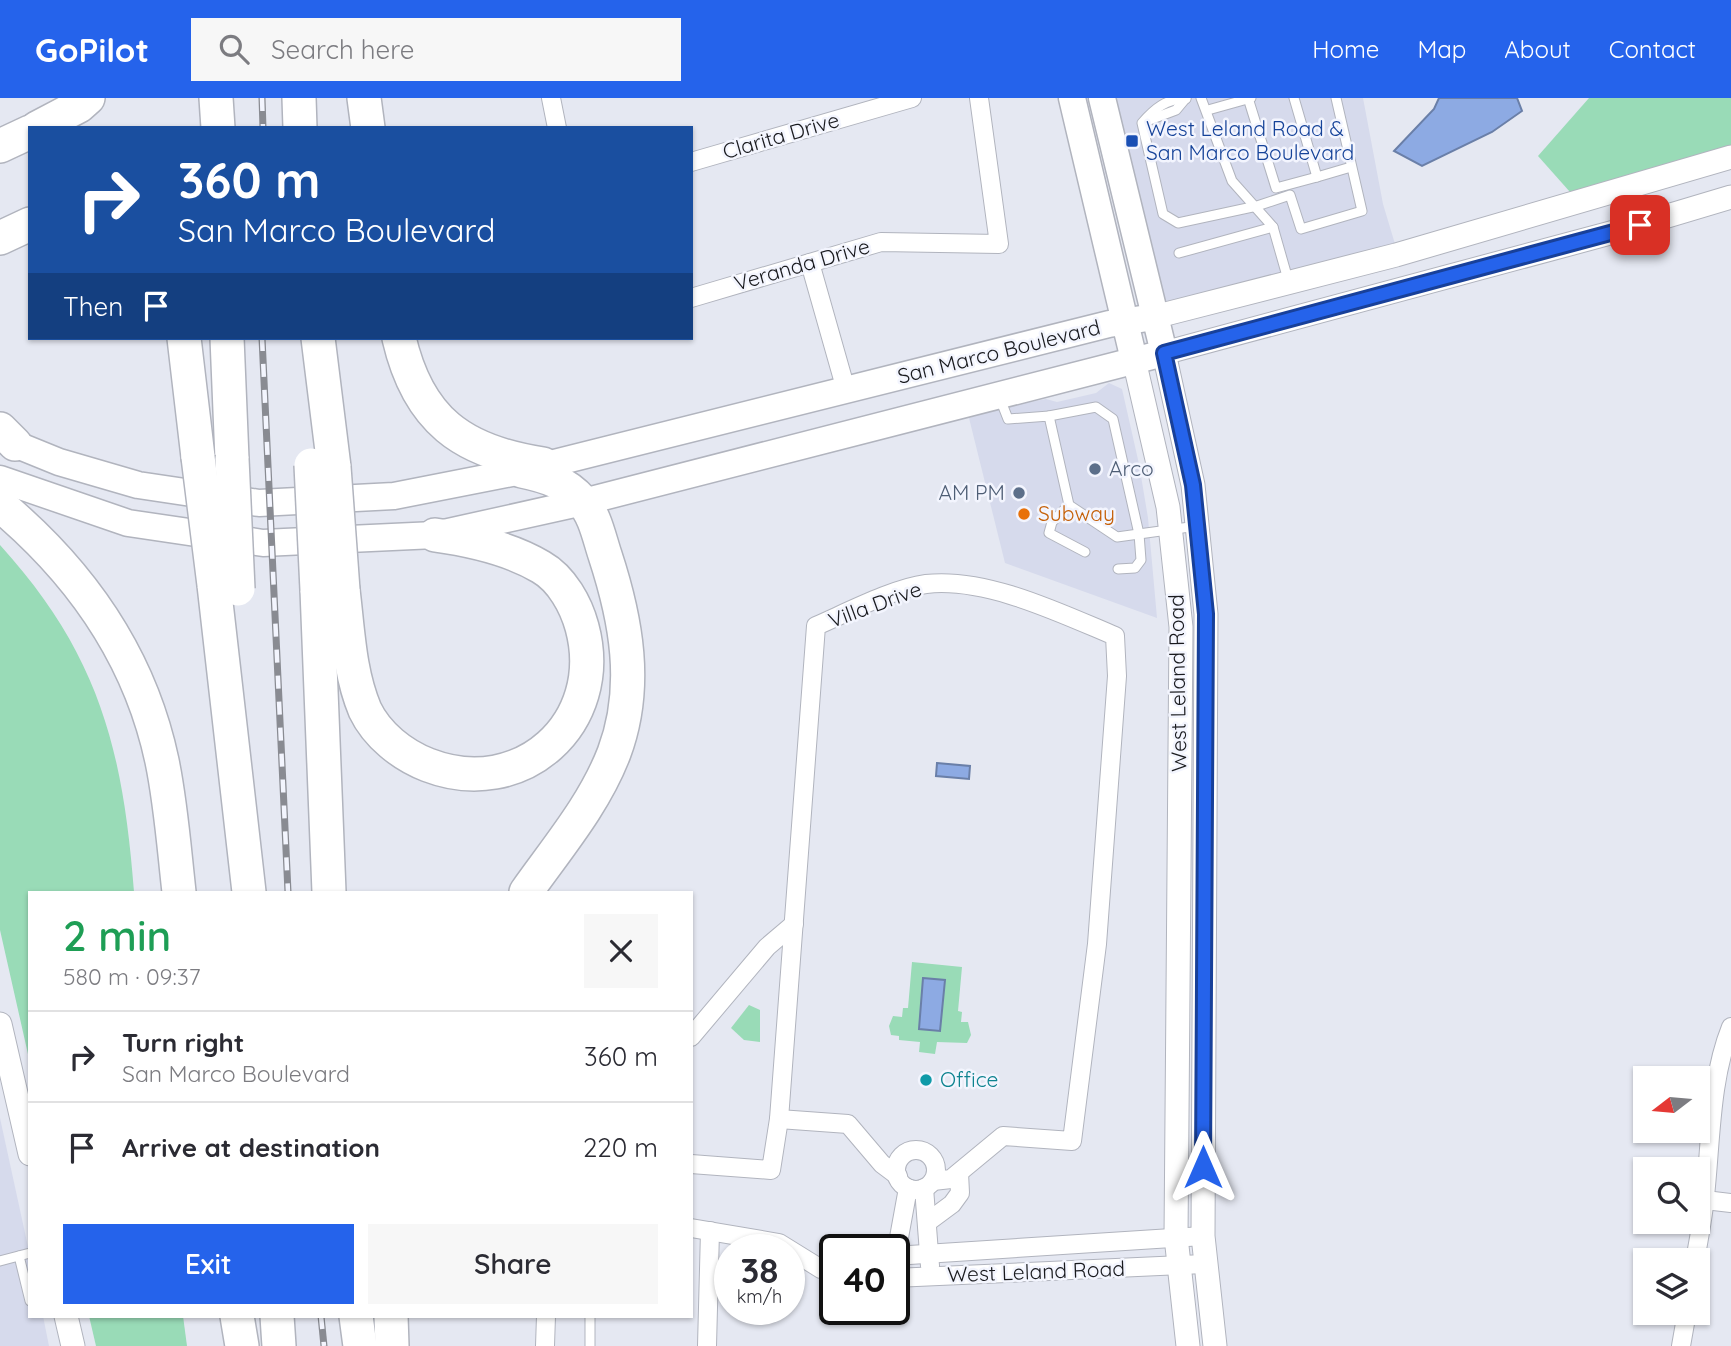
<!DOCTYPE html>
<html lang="en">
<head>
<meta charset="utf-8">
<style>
	body { margin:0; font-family:Quicksand,sans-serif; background:#f7f7f7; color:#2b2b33; height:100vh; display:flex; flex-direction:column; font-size:26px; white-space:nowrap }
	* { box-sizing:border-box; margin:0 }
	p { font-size:23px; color:#7c7c81 }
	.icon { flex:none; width:38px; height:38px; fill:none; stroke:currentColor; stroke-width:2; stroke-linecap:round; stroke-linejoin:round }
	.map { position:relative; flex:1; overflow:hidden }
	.details { position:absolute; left:28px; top:793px; width:665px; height:427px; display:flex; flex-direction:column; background:#fff; border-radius:0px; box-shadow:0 2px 5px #0004 }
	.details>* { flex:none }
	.guide { position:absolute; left:28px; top:28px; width:665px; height:214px; border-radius:0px; box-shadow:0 2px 5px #0004; background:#1a4fa0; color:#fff; overflow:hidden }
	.needle { width:46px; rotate:254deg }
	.controls { position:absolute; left:1633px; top:968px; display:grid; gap:14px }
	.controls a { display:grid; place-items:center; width:77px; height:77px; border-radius:0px; background:#fff; box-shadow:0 2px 5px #0004; font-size:35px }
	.speed { position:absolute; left:714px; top:1136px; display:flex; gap:14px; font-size:35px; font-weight:700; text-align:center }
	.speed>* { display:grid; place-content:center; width:91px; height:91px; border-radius:50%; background:#fff; box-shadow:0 2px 5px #0004; line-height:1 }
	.speed small { font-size:18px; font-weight:400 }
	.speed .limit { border:4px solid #111; border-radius:10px; background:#fff; color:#111 }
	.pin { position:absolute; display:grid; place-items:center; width:60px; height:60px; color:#fff; margin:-30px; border-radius:14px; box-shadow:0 4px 10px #0006 }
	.me { position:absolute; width:77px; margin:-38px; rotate:0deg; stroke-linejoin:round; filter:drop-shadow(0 0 5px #0008) }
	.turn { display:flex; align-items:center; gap:24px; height:147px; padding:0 35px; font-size:32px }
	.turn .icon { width:91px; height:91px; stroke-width:2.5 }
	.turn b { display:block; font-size:49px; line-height:60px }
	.then { display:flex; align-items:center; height:66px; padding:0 35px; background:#0003; gap:14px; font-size:26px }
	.round { display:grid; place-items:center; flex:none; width:74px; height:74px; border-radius:0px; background:#f7f7f7 }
	.head { display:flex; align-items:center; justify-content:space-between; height:119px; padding:0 35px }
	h1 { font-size:42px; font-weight:600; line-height:52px; color:#1e9e55 }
	.cta { display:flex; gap:14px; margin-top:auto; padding:14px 35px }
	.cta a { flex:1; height:80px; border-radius:0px; background:#2563eb; color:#fff; font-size:28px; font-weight:600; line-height:80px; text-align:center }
	.cta a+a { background:#f7f7f7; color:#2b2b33 }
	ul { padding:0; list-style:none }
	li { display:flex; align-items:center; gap:21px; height:91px; padding:0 35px; border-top:2px solid #e1e1e2 }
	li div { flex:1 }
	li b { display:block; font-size:26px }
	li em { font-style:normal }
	header { display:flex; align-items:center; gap:42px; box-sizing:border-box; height:98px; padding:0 35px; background:#2563eb; color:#fff }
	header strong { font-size:33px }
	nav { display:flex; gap:38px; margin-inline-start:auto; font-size:24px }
	.search { width:490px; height:63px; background:#f7f7f7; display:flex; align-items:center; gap:18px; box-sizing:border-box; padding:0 24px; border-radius:0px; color:#7c7c81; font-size:26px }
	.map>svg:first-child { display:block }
</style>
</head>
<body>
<header>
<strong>GoPilot</strong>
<div class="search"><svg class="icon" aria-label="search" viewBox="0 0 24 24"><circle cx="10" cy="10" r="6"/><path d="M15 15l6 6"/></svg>Search here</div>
<nav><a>Home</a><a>Map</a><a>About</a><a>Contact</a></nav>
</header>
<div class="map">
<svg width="1731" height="1248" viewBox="0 0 1731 1248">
	<rect width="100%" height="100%" fill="#e5e8f2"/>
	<!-- built -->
	<g fill="#d6daec">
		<path d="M1109,0H1363L1383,106L1395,146L1161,208Z"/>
		<path d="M1109,285L1122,291L1139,366L1148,420L1157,520L1005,465L969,320L1015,307L1046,301L1057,304L1096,295Z"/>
		<path d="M0,1020L30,1158V1218H43L49,1248H0Z"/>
	</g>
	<!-- green -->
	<g fill="#99dbb7">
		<path d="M1589,0H1731V59L1578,103L1538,58Z"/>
		<path d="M0,447C99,556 123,651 134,794H30V965L0,832Z"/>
		<path d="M912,864L962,869L958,913L962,914L961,924H968L971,937L967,945L937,944L935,956L919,954L920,944L899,942V938L891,937L889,928L893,918L902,919L903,910H908Z"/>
		<path d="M749,907L760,912V944L744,942L731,930Z"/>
		<path d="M89,1218H183L187,1248H96Z"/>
	</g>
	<!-- water -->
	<g fill="#8daae3" stroke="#6a7fa8" stroke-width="2">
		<path d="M1439,0H1517L1522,13L1492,34L1422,68L1394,53L1434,11Z"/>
		<path d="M937,665L970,668L969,681L936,678Z"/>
		<path d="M923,880L945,882L940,933L919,931Z"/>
	</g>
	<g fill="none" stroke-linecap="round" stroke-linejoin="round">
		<!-- service casing -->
		<g stroke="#b1b4be" stroke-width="11">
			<g id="service">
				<path d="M1248,0L1276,90L1317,79"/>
				<path d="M1294,0L1317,79L1351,69"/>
				<path d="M1186,1C1167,0 1154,11 1142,25L1163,116L1178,125L1257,108L1290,97L1301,131L1362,113L1336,0"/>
				<path d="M1208,12L1251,0"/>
				<path d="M1144,24L1176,12L1186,0"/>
				<path d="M1273,129L1289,185"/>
				<path d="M1179,155L1273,129L1232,83L1201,0"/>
				<path d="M999,298L1008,321L1049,318L1069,407L1117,439L1197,428"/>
				<path d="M1049,318L1096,309L1113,321L1139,436L1141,462L1135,470L1118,471"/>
				<path d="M1069,407L1052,424L1049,435L1085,454"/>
				<path d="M19,1158L30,1203"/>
				<path d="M0,1163L30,1155"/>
				<path d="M590,1248V1218"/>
			</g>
		</g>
		<!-- minor casing -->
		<g stroke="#b1b4be" stroke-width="20">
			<g id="minor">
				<path d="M551,0L557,30"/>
				<path d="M691,64L912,0"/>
				<path d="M810,165L846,292"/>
				<path d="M691,200L881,144L999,146L979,0"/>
				<path d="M691,939L767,849L794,826"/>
				<circle cx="916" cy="1072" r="20"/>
				<path d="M691,1066L771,1072L779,1021"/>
				<path d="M898,1078L882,1066L848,1026L779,1021L816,528C846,515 894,490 926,486C986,479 1060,515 1115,538L1117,578L1097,846L1072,1043L1003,1038L951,1081L933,1083"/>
				<path d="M924,1090L930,1168"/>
				<path d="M1705,1102L1731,1105"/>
				<path d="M929,1123L952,1106L960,1095L959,1075"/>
				<path d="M691,1130L779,1145L821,1171L835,1173"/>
				<path d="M894,1158L1203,1138"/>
				<path d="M1695,1162C1699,1141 1703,1120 1705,1098C1711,1043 1710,981 1731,929"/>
				<path d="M894,1167L908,1090"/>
				<path d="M894,1180L1204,1166"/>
				<path d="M545,1248L546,1218"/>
				<path d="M707,1248L710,1133"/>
				<path d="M1681,1248L1687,1214"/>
			</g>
		</g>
		<!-- tertiary casing -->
		<g stroke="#b1b4be" stroke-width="25">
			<g id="tertiary">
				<path d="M1154,219L1396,157L1731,59"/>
				<path d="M1134,262L1168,409L1181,529L1176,1139L1188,1248"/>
				<path d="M0,926L30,1056"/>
				<path d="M66,1218L73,1248"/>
				<path d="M1215,1248L1203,1138L1206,516L1193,387L1164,255L1614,134L1731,99"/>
			</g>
		</g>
		<!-- secondary casing -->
		<g stroke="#b1b4be" stroke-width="29">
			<g id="secondary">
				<path d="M1072,0L1134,262"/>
				<path d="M0,340L59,364L138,387L259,405L394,398L522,373L1109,226L1154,219"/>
				<path d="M0,381L128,425L263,445L435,437L583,404L1164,255L1102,0"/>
			</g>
		</g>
		<!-- motorway casing -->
		<g stroke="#b1b4be" stroke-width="36">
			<g id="motorway">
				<path d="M216,0L218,30"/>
				<path d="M299,0L300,30"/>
				<path d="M364,0L368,30"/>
				<path d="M37,30L79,8L88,0"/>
				<path d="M0,48L30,34"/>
				<path d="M0,140L30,126"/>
				<path d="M184,240L198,359"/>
				<path d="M227,240L232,361"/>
				<path d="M318,240L334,369"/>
				<path d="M399,240C418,322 462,354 543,366"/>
				<path d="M0,331L15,346"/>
				<path d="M522,373C546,378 565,384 582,403C595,417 599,439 605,457C626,521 639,589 614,655C594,707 557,750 526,794"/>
				<path d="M0,407C80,474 140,559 162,663C171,706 174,750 179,794"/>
				<path d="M214,487L249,794"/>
				<path d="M317,492L329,794"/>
				<path d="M343,492C348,532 349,574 365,612C377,637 402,657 428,667C521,703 608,625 582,529C576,507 562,481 541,469C509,450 471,442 435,437"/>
				<path d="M237,1218L242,1248"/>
				<path d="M277,1218L279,1248"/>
				<path d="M356,1218L360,1248"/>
				<path d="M391,1218L392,1248"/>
			</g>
		</g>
		<!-- service -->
		<use href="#service" stroke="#fff" stroke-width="9"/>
		<!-- minor -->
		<use href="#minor" stroke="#fff" stroke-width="18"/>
		<!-- tertiary -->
		<use href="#tertiary" stroke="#fff" stroke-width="23"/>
		<!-- secondary -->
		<use href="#secondary" stroke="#fff" stroke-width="26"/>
		<!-- motorway -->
		<use href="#motorway" stroke="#fff" stroke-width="33"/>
		<!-- rail casing -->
		<g stroke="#898b92" stroke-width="7">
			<g id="rail">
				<path d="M262,0L263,30"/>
				<path d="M262,240L288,794"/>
				<path d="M321,1218L324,1248"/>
			</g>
		</g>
		<!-- rail -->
		<use href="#rail" stroke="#f3f5fe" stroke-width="4.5" stroke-dasharray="13" stroke-linecap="butt"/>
		<!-- motorway-bridge casing -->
		<g stroke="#b1b4be" stroke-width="36" stroke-linecap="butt">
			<g id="motorway-bridge">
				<path d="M198,359L214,487"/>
				<path d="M232,361L238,491"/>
				<path d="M311,367L317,492"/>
				<path d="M334,369L343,492"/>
			</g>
		</g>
		<!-- motorway-bridge -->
		<use href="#motorway-bridge" stroke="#fff" stroke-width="33"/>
	</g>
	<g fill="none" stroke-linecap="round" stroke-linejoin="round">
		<!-- route casing -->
		<g stroke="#184099" stroke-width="18">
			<path id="route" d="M1203,1069L1206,516L1193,387L1164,255L1640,127"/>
		</g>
		<!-- route -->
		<use href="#route" stroke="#2563eb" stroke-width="12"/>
	</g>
	<!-- markers -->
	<rect fill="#1a4fb4" stroke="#f3f5fe" stroke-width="2.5" x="1125" y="36" width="14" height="14" rx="3.5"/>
	<g fill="#5c6f8a" stroke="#f3f5fe" stroke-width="2.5">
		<circle cx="1095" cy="371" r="7"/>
		<circle cx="1019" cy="395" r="7"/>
	</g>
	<circle fill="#e8710a" stroke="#f3f5fe" stroke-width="2.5" cx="1024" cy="416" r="7"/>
	<circle fill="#0f9aa8" stroke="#f3f5fe" stroke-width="2.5" cx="926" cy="982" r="7"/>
	<g text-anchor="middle" stroke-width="5" stroke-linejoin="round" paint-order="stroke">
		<!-- transit labels -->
		<g font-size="21" fill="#164399" stroke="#f3f5fe" text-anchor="start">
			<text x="1146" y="38">West Leland Road &amp;<tspan x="1146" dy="24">San Marco Boulevard</tspan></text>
		</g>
		<!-- street labels -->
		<g font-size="21" fill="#191a1e" stroke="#f3f5fe">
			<text transform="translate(781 38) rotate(-16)" y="7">Clarita Drive</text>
			<text transform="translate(802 167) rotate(-16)" y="7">Veranda Drive</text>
			<text transform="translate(999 254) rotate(-14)" y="7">San Marco Boulevard</text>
			<text transform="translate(875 507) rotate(-20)" y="7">Villa Drive</text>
			<text transform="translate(1178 585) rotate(-91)" y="7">West Leland Road</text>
			<text transform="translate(1036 1174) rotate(-2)" y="7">West Leland Road</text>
		</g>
		<!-- service labels -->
		<g font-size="21" fill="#4e5e75" stroke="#f3f5fe" text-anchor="start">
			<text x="1109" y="378">Arco</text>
			<text x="1005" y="402" text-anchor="end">AM PM</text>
		</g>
		<!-- food labels -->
		<g font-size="21" fill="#c56008" stroke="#f3f5fe" text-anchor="start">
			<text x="1038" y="423">Subway</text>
		</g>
		<!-- culture labels -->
		<g font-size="21" fill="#0d838f" stroke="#f3f5fe" text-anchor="start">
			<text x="940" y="989">Office</text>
		</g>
	</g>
</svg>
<div class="controls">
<a><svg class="needle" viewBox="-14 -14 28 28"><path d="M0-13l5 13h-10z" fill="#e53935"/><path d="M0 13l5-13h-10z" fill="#7c7c81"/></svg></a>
<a><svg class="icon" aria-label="search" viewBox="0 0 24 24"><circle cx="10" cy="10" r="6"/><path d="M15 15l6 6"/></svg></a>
<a><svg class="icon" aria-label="layers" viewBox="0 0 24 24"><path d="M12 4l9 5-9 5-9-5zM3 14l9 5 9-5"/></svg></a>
</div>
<div class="speed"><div>38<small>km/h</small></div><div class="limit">40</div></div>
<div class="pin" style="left:1640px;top:127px;background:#d93025"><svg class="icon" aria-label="arrive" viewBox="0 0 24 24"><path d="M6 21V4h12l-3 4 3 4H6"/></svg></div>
<svg class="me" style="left:1203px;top:1069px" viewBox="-20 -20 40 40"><path d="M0-17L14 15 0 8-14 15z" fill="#2563eb" stroke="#fff" stroke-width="4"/></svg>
<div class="guide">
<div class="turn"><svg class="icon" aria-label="right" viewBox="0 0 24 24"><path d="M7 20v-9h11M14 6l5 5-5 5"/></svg><div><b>360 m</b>San Marco Boulevard</div></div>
<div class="then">Then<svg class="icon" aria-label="arrive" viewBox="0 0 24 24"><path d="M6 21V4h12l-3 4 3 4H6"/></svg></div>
</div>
<section class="details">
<div class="head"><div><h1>2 min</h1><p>580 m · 09:37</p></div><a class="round"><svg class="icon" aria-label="close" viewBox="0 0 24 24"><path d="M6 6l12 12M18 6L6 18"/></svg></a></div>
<ul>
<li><svg class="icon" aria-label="right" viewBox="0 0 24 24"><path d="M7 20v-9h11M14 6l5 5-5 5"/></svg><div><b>Turn right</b><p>San Marco Boulevard</p></div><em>360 m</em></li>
<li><svg class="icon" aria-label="arrive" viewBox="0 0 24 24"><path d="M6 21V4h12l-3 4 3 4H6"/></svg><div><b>Arrive at destination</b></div><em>220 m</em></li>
</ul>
<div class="cta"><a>Exit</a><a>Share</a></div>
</section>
</div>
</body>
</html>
